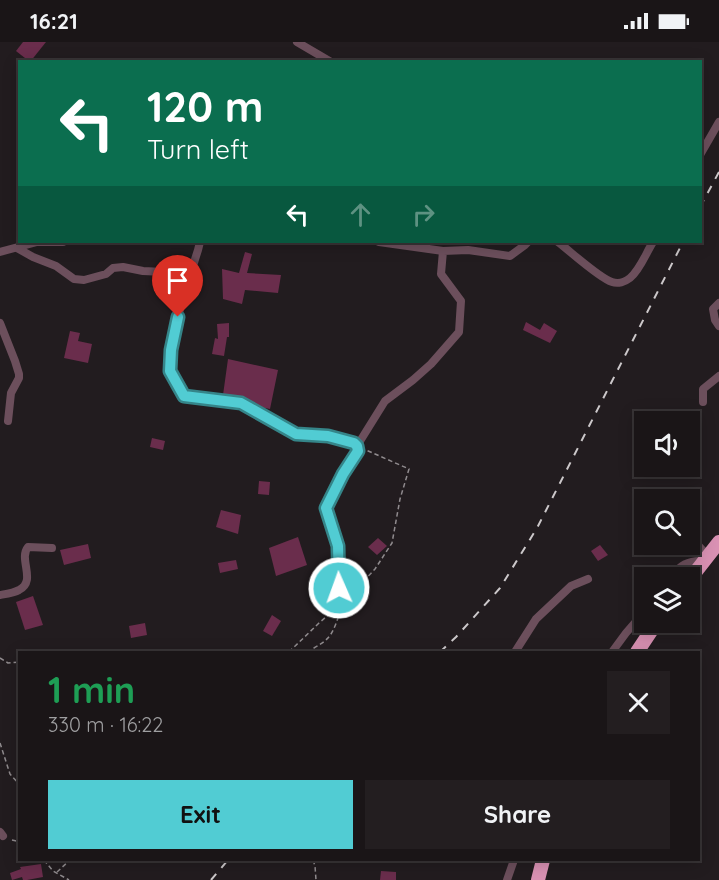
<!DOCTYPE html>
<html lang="en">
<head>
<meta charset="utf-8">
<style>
	body { margin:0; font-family:Quicksand,sans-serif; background:#231e20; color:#f1f3f6; height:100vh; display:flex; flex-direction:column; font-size:22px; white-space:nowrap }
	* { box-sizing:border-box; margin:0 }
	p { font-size:20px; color:#9f9fa1 }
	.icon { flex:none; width:33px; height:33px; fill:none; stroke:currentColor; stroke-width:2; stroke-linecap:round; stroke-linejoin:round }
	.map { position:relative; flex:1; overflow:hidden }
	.panel { position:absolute; left:18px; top:609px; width:682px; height:210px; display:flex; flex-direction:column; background:#1a1517; border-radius:0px; box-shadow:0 3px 15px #0003,0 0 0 2px #383436 }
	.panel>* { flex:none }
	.hud { position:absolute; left:18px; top:18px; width:684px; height:183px; border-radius:0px; box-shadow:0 3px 15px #0003,0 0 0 2px #383436; background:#0b6e4f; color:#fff; overflow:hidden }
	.tools { position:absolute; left:634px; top:369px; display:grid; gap:12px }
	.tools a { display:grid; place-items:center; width:66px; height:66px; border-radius:0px; background:#1a1517; box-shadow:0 3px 15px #0003,0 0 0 2px #383436; font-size:30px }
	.pin { position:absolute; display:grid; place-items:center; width:51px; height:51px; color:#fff; margin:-62px -26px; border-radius:50% 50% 50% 0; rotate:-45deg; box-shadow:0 0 6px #0007 }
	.pin .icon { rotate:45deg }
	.me { position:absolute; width:66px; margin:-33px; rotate:358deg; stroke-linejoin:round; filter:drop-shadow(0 0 4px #0008) }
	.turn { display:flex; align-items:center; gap:21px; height:126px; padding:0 30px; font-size:27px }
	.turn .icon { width:78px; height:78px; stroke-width:2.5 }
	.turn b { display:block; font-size:42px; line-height:51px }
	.lanes { display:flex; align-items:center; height:57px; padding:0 30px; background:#0003; justify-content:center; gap:30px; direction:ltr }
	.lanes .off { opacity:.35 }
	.round { display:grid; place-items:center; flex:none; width:63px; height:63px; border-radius:0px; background:#231e20 }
	.overview { display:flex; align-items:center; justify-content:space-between; height:102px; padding:0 30px }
	h1 { font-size:36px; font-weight:700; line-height:45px; color:#1e9e55 }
	.button { display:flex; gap:12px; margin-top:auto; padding:12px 30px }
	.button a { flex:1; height:69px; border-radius:0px; background:#51ccd3; color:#111; font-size:24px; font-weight:700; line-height:69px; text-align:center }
	.button a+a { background:#231e20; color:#f1f3f6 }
	.status { display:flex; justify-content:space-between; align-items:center; height:42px; padding:0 30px; background:#1a1517; direction:ltr }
	.status svg { height:16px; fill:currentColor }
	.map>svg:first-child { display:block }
</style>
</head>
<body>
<div class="status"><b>16:21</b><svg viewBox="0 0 49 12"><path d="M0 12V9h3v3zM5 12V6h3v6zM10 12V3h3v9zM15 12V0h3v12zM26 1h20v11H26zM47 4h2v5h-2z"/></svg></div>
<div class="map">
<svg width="719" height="838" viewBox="0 0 719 838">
	<rect width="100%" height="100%" fill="#221c1f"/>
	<!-- building -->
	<g fill="#6a2d4c">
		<path d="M23,0H46L30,20L16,9Z"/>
		<path d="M245,210L252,212L247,231L281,233L278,251L245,248L242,262L223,257L222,227L239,231Z"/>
		<path d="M526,280L540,288L544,281L557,289L550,301L523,288Z"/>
		<path d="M229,281V295H227L224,314L212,312L215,296L218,297L217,282Z"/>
		<path d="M70,289L80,291L78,299L92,302L88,321L64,316Z"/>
		<path d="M228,317L278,328L270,367L260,365L242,355L223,353Z"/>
		<path d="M152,396L165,399L163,408L150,405Z"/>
		<path d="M259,439L270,440L269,453L258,452Z"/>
		<path d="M221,468L241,473L238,492L216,485Z"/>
		<path d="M298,495L307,523L276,534L269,506Z"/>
		<path d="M378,496L387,504L377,513L368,505Z"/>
		<path d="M88,502L91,516L64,523L60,508Z"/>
		<path d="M600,503L608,513L598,519L591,509Z"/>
		<path d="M236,518L238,527L220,531L218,521Z"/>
		<path d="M33,554L43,583L25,588L16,560Z"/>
		<path d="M272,573L281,579L272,594L263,589Z"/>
		<path d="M145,581L147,593L131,596L129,584Z"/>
		<path d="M41,822L43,835L27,838H23L22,835L12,838L10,831L21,827L20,825Z"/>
		<path d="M381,829L396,830V838H380Z"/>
	</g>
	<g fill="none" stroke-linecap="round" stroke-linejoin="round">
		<!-- path -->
		<g stroke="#908b8e" stroke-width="1.5" stroke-dasharray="4.5 3" stroke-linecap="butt">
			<path d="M348,556L375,527L392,501L400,457L409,427L366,408"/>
			<path d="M289,610L319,581L333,569"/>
			<path d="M307,610C328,598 331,597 339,573"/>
			<path d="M0,616L8,621L20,620"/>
			<path d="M0,701L10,732L20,743"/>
			<path d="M12,798L20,800"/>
			<path d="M44,818L53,829L69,838"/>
			<path d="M313,818L315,824L316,838"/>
			<path d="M57,830L70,818"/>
		</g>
		<!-- street -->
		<g stroke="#6c4f5c" stroke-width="8">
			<path d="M297,0L331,20"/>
			<path d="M700,113L719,80"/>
			<path d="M200,200L198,208L182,258L171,308L170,329L184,354L241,361L296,392L328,394L354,401L357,404L358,409L343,432L326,466L338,504L340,566"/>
			<path d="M379,200L443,209"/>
			<path d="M558,200C570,209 599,236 612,240C618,242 625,240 630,236C640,228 646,211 653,200"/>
			<path d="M17,206L33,215L56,224L74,237L84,238L106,232L113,226L123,225L143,229L164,230L174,229L194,220"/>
			<path d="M0,210L37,200H63"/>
			<path d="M719,261L713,267L715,278L719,284"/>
			<path d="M0,281L15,319L19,332V336L11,351L8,379"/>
			<path d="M703,360V347L719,334"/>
			<path d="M357,404L385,359L413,338L431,322L459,290L461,259L441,232L443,209L468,208L510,214L525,203L528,200"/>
			<path d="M690,497L695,500L708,514"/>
			<path d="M670,536C680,523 688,518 704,519"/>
			<path d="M0,553C6,552 14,551 19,548C37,539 18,517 28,505L52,506"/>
			<path d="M515,610L536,577L571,544L588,537"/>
			<path d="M612,610L626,591L645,569"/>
			<path d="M0,790L3,794"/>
			<path d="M507,838L514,818"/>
		</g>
		<!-- highway -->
		<g stroke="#d991b3" stroke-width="14">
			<path d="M690,537L719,500"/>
			<path d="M637,610L657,580"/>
			<path d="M538,838L543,818"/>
		</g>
		<!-- rail -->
		<g stroke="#ccc8ca" stroke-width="2" stroke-dasharray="8 8" stroke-linecap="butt">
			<path d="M700,165L719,130"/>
			<path d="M440,610L456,595L500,546L537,486L683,200"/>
			<path d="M211,838L228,818"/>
		</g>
	</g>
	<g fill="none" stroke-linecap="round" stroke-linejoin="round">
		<!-- route casing -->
		<g stroke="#358589" stroke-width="15">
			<path id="route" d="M178,275L171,308L170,329L184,354L241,361L296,392L328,394L354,401L357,404L358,409L343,432L326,466L338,504L339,546"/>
		</g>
		<!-- route -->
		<use href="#route" stroke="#51ccd3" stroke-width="10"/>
	</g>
</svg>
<div class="tools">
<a><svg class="icon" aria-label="sound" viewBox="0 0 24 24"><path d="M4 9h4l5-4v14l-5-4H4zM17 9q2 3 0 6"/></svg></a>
<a><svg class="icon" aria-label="search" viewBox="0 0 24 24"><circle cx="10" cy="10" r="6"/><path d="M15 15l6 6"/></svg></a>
<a><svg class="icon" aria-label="layers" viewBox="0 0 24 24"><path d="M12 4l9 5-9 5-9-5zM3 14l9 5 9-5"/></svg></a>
</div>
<div class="pin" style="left:178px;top:275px;background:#d93025"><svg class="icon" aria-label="arrive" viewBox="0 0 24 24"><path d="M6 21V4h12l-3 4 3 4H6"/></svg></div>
<svg class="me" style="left:339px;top:546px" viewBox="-20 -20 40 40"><circle r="17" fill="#51ccd3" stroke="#fff" stroke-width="3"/><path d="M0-11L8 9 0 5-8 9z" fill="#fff"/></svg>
<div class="hud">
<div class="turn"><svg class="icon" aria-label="left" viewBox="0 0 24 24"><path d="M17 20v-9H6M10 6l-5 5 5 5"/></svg><div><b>120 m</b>Turn left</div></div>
<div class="lanes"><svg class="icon" aria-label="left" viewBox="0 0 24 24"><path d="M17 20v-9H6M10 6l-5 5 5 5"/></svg><svg class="icon off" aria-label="ahead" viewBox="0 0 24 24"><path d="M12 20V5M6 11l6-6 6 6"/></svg><svg class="icon off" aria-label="right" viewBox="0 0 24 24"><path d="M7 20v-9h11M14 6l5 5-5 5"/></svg></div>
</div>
<section class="panel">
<div class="overview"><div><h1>1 min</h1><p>330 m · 16:22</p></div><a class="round"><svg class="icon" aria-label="close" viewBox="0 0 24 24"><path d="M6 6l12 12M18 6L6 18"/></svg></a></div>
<div class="button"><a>Exit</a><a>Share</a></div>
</section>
</div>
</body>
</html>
